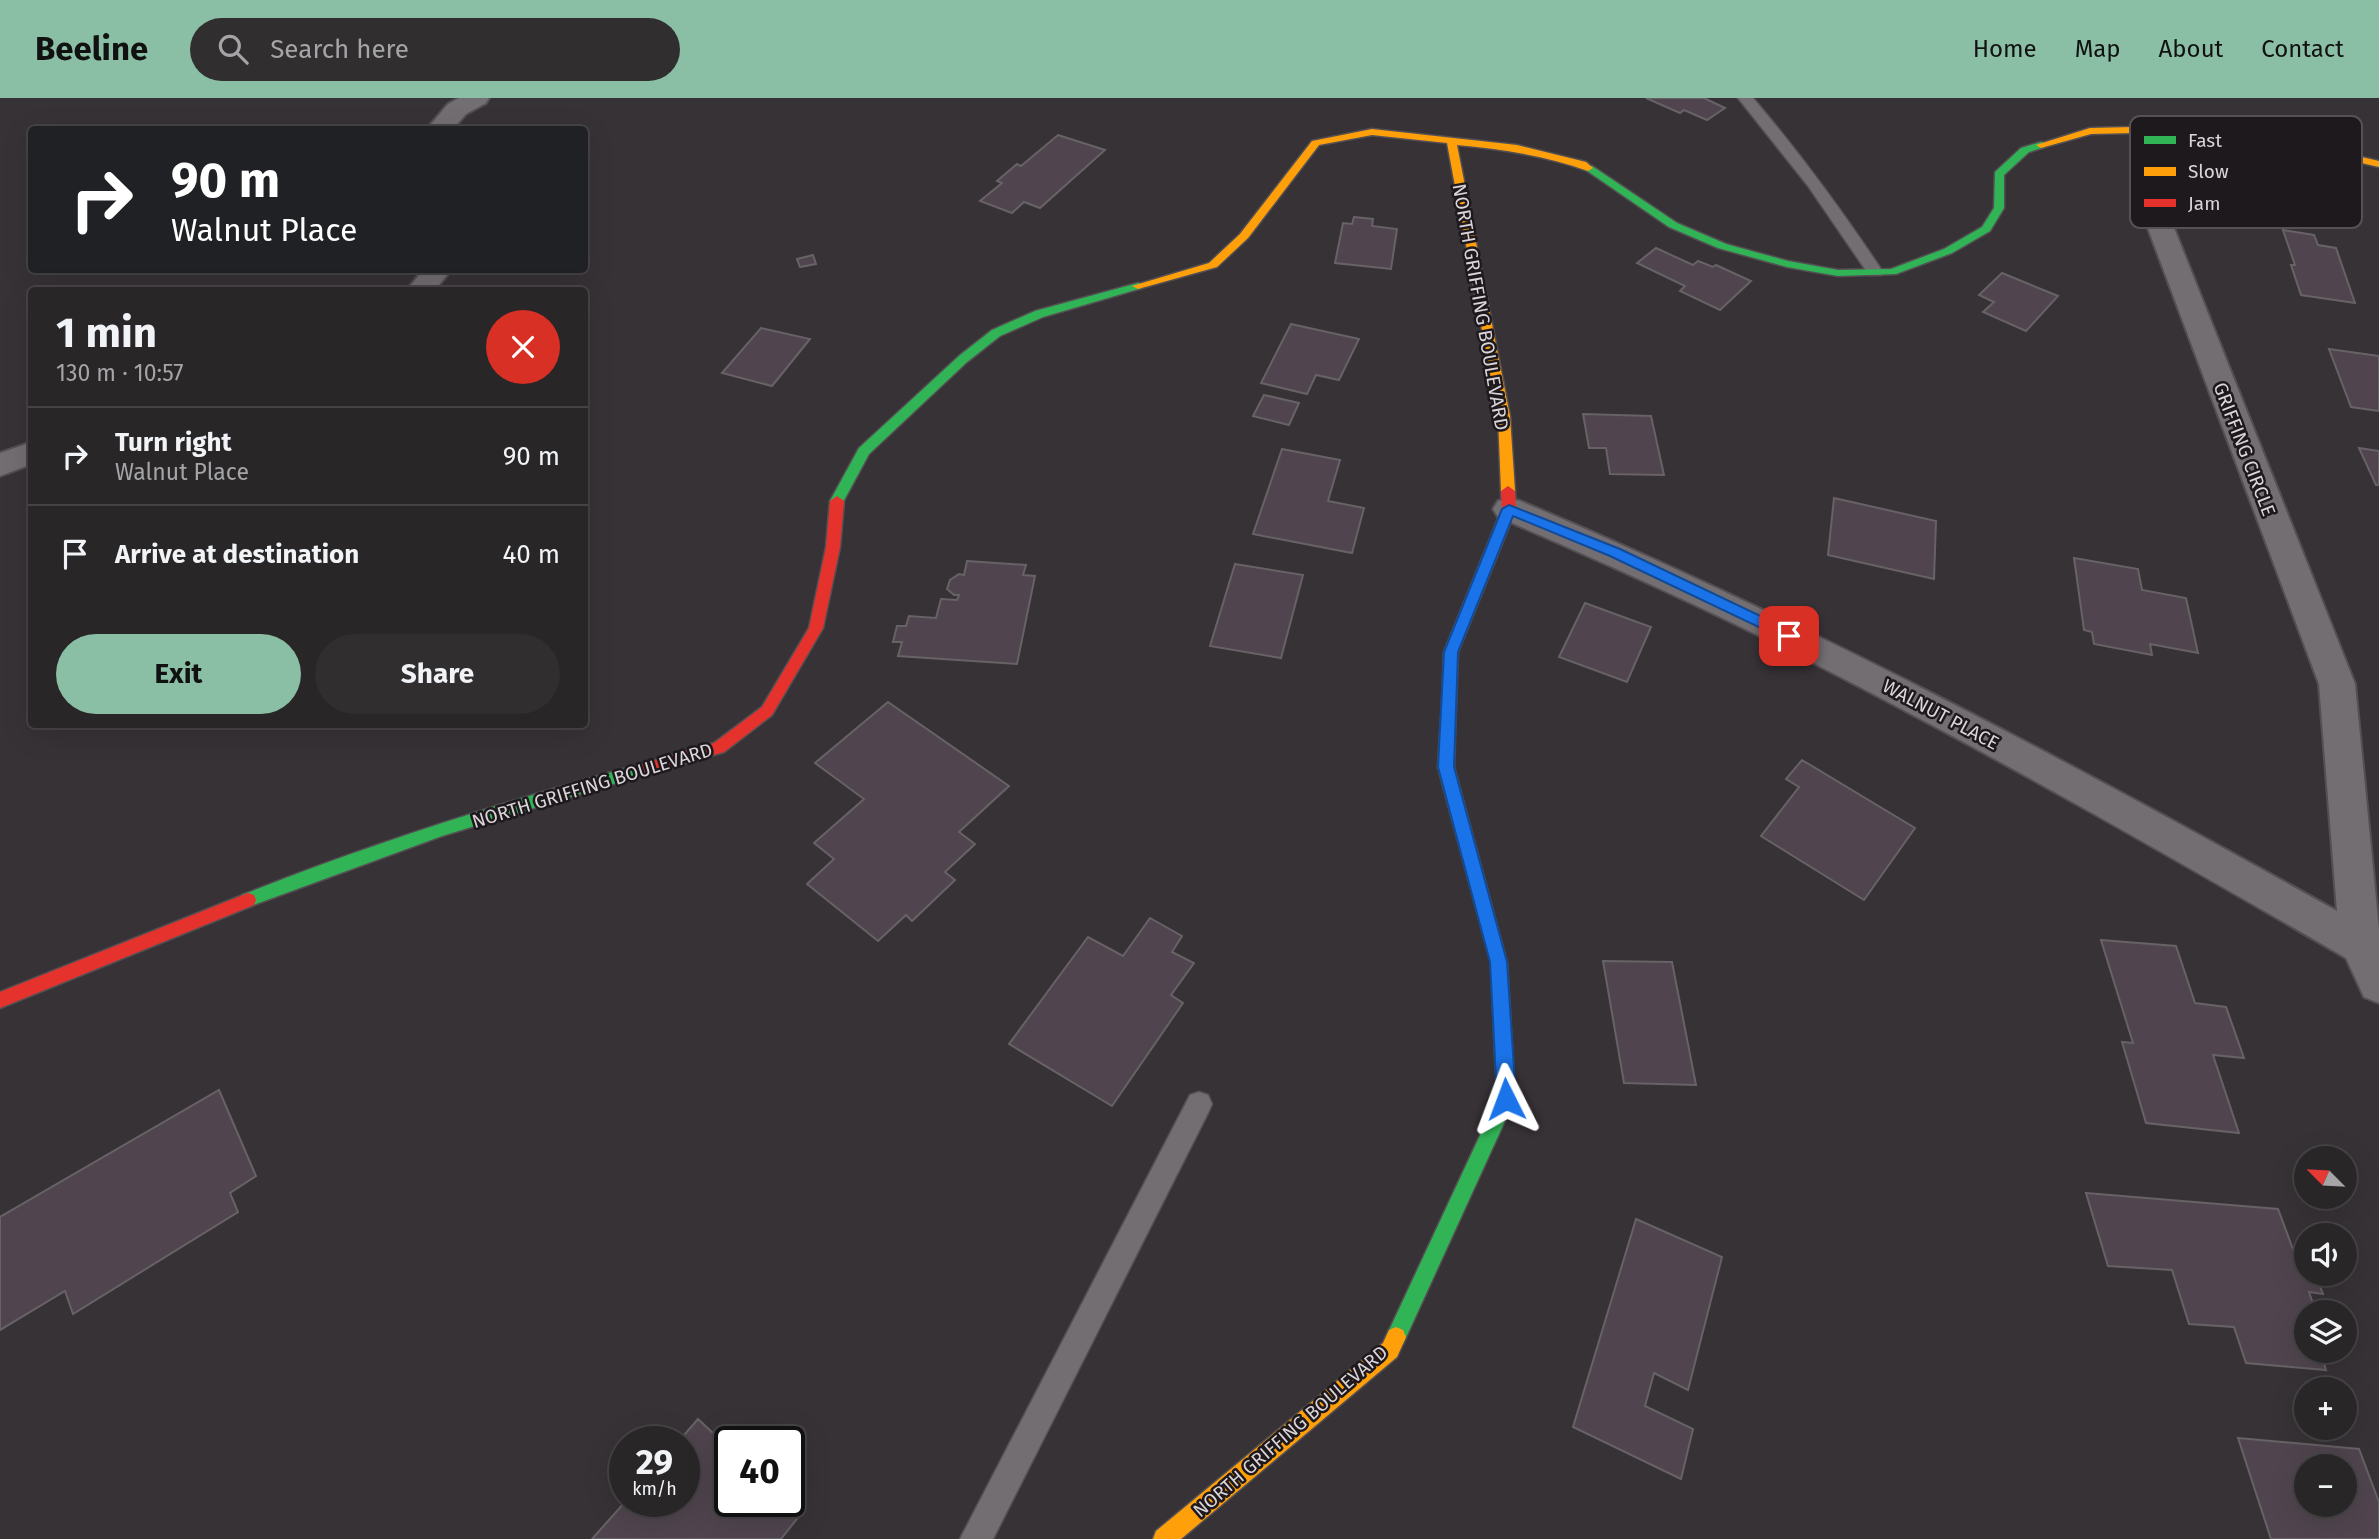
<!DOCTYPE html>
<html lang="en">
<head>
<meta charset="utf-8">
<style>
	body { margin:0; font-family:"Fira Sans",sans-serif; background:#312e30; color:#f1f3f6; height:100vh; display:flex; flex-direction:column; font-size:26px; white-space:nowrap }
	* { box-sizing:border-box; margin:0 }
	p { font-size:23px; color:#a5a5a8 }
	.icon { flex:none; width:38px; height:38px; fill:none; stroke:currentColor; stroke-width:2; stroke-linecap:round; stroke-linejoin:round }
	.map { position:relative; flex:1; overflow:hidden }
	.sheet { position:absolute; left:28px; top:189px; width:560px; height:441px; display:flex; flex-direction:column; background:#292628; border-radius:7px; box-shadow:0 7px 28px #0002,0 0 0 2px #454345 }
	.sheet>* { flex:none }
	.banner { position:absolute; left:28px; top:28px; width:560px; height:147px; border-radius:7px; box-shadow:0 7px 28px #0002,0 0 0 2px #454345; background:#202124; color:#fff; overflow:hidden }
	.needle { width:46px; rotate:294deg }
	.buttons { position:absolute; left:2294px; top:1048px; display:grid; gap:14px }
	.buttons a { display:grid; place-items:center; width:63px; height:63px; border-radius:50%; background:#292628; box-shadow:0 7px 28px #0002,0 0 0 2px #454345; font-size:35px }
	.speed { position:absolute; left:609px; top:1328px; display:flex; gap:14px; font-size:35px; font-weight:700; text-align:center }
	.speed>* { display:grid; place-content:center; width:91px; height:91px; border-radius:50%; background:#292628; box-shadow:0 7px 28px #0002,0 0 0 2px #454345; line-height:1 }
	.speed small { font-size:18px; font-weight:400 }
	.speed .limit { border:4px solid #111; border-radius:10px; background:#fff; color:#111 }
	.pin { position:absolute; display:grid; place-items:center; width:60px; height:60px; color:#fff; margin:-30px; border-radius:14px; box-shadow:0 4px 10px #0006 }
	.me { position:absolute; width:77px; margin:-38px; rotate:357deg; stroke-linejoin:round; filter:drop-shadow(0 0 5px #0008) }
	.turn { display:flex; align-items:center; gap:24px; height:147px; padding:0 28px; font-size:32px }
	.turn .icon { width:91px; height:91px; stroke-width:2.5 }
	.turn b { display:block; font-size:49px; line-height:60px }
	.round { display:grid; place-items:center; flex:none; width:74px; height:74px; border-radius:37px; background:#312e30 }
	.head { display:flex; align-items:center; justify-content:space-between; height:119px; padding:0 28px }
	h1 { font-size:42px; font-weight:700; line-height:52px }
	.primary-button { display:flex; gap:14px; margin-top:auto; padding:14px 28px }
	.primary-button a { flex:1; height:80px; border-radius:42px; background:#8abfa5; color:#111; font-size:28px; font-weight:700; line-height:80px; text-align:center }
	.primary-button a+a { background:#312e30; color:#f1f3f6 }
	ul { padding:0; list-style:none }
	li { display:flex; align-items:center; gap:21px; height:98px; padding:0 28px; border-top:2px solid #454345 }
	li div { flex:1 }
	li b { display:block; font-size:26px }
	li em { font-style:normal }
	header { display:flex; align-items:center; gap:42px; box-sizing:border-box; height:98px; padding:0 35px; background:#8abfa5; color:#111 }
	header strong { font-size:33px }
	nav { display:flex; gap:38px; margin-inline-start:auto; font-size:24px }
	.search { width:490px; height:63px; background:#312e30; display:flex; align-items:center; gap:18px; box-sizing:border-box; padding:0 24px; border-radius:38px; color:#a5a5a8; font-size:26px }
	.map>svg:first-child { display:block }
</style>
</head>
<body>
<header>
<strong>Beeline</strong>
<div class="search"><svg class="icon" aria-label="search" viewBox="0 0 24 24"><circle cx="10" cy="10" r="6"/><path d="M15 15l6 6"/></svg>Search here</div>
<nav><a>Home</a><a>Map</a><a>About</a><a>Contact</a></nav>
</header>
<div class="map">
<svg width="2379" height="1441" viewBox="0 0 2379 1441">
	<rect width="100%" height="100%" fill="#373236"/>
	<!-- building -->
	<g fill="#50454e" stroke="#666265" stroke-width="2" fill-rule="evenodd">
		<path d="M1646,0H1704L1725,10L1707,22L1684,12L1680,15Z"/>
		<path d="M1058,37L1105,52L1040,110L1024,104L1012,115L980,103L1002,85L997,83L1017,66L1021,68Z"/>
		<path d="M1354,119L1373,121L1372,128L1397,131L1391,171L1335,165L1343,125L1352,126Z"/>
		<path d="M2283,132L2314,137L2318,147L2336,150L2355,205L2301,197L2291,167H2295Z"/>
		<path d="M1656,150L1693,167L1698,163L1713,169L1716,167L1751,183L1720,212L1680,193L1685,188L1637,165Z"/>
		<path d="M813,157L816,166L800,169L797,161Z"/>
		<path d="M2002,175L2058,198L2026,233L1983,214L1994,204L1979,197Z"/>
		<path d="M1291,226L1359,241L1339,282L1316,277L1307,296L1261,285Z"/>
		<path d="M761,230L810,241L772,288L722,275Z"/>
		<path d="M2329,251L2379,258V313L2351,309Z"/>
		<path d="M1264,297L1299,305L1289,327L1253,318Z"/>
		<path d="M1583,316L1651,318L1664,377L1610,376L1606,350H1589Z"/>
		<path d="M2359,350L2379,353V387H2376Z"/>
		<path d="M1282,351L1340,362L1328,403L1364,410L1352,455L1253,436Z"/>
		<path d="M1834,400L1936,423L1934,481L1828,457Z"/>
		<path d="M2074,460L2138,471L2142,492L2186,500L2198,555L2150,546L2152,557L2094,546L2092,534L2084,532Z"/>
		<path d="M967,463L1026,467L1023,477L1035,478L1017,566L898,558L902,544H893L897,528H906L909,518L936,520L941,501L957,502L959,497H954L947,491L950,482L959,476L964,477Z"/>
		<path d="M1235,466L1303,477L1281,560L1210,548Z"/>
		<path d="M1585,505L1651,529L1627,584L1559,559Z"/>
		<path d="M888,604L1009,688L959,734L975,746L945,774L955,782L912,823L906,817L878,843L807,786L834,761L814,745L864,701L815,665Z"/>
		<path d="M1802,662L1915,730L1864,802L1761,738L1799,689L1786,681Z"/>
		<path d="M1150,820L1182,838L1172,854L1194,865L1171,897L1183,905L1112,1008L1009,946L1088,839L1123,858Z"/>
		<path d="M2101,842L2176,848L2195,905L2226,909L2244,960L2213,957L2239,1035L2146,1025L2122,944L2133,945Z"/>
		<path d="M1603,863L1672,864L1696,987L1624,985Z"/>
		<path d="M219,992L256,1078L230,1095L238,1114L73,1216L65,1193L0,1232V1119Z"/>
		<path d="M2086,1095L2278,1111L2297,1162L2306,1163V1176H2315L2323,1196L2309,1194L2316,1214H2306V1253H2320L2326,1272L2246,1265L2234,1229L2189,1226L2172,1172L2108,1168Z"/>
		<path d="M1636,1121L1722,1159L1688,1292L1654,1275L1645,1308L1693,1331L1681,1381L1573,1329Z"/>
		<path d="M698,1321L730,1351V1404H785L800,1417L781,1441H592L625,1404H684V1344H678Z"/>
		<path d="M2238,1340L2359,1351L2379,1404V1441H2271ZM2306,1368H2345V1407H2306Z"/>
	</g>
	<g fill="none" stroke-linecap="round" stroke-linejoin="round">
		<!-- lane casing -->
		<g stroke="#544f53" stroke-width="3">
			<g id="lane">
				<path d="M1738,0H1753C1800,55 1843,114 1883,174L1881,177H1869L1808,88Z"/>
				<path d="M1199,994L1208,997L1212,1006L1208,1015L993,1441H960L1190,997Z"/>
			</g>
		</g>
		<!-- street casing -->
		<g stroke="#544f53" stroke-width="4">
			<g id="street">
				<path d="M459,0H489L486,5L466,16L452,32H426L448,6Z"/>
				<path d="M2224,36L2233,39L2237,44L2233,49L2180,79L2172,125L2355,586L2379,832V905L2364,899L2346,860C2173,760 2001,661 1823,570C1717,515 1608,466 1498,419L1493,411L1498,403L1509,400L1520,403C1802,521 2070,664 2337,813L2319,586L2146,125L2155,75L2159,70Z"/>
				<path d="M423,172H451L435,192H407Z"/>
				<path d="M32,344V366L0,378V355Z"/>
			</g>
		</g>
		<!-- fast casing -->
		<g stroke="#544f53" stroke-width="3">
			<g id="fast">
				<path d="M2041,44L2045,45V49L2029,54L2004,77V110L1990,133L1952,155L1896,176L1838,178L1787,169L1718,150L1669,129L1583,70L1592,68L1677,125L1726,146L1788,163L1838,172L1891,171L1944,151L1982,129L1994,110L1995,74L2021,50Z"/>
				<path d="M1138,185L1142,186V190L1043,219L1000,238L967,264L869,356L842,406H832L830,403L859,350L959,258L992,232L1035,213Z"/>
				<path d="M1449,599L1456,605L1454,669L1507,865L1515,1001L1403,1246L1396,1249L1389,1246L1386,1239L1497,1001L1491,865L1438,669L1442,605Z"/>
				<path d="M641,666L646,668L649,672L646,676L442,738L248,809L242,807L240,802L242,797C373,745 506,703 641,666Z"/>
			</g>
		</g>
		<!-- slow casing -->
		<g stroke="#544f53" stroke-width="3">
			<g id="slow">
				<path d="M2132,29L2224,41L2305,46L2379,63V69L2305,52L2224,47L2132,35L2091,36L2041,50L2036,47L2090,30Z"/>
				<path d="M1372,31L1517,47L1586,64L1593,70L1588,73C1546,58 1502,51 1457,47L1510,318L1515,393L1513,396H1503L1501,393L1498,318L1447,45L1372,37L1319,47L1248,140L1217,169L1138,191L1132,188L1209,165L1240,136L1312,43Z"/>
				<path d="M1396,1229L1403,1232L1406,1239L1397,1259L1181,1441H1153L1156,1433L1383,1245L1389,1232Z"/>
			</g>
		</g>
		<!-- jam casing -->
		<g stroke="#544f53" stroke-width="3">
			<g id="jam">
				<path d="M1508,388L1515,393L1516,411L1458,554L1456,605L1449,611L1442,605L1444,554L1502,411L1501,393Z"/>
				<path d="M837,398L844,403L840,449L823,530L772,617L724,654L641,678L636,676L633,672L636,668L714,645L762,609L809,530L826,449L830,403Z"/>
				<path d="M248,795L254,797L256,802L254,807L0,910V894Z"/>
			</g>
		</g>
		<!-- lane -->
		<use href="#lane" fill="#726e72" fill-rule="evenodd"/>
		<!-- street -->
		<use href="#street" fill="#726e72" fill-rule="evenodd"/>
		<!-- fast -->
		<use href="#fast" fill="#30b455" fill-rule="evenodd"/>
		<!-- slow -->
		<use href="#slow" fill="#ff9f0a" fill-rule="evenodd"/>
		<!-- jam -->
		<use href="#jam" fill="#e5322d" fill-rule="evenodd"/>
	</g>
	<!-- route -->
	<path fill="#1a73e8" stroke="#114b97" stroke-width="2" d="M1509,407L1620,451L1794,534L1796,538L1789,543L1784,541L1610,458L1513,418L1458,554L1454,669L1507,864L1516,1001L1513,1007L1506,1009L1500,1007L1497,1001L1490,864L1438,669L1444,554L1502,411Z"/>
	<g text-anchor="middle" stroke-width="5" stroke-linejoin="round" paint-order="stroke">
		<!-- street labels -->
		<g font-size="19" fill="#dbd5da" stroke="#1d191d">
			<text transform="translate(1481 209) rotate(80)" y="7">NORTH GRIFFING BOULEVARD</text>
			<text transform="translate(2245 351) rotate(69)" y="7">GRIFFING CIRCLE</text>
			<text transform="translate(1941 616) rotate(28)" y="7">WALNUT PLACE</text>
			<text transform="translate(592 687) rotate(-17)" y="7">NORTH GRIFFING BOULEVARD</text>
			<text transform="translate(1290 1333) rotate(-41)" y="7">NORTH GRIFFING BOULEVARD</text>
		</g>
	</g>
	<!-- legend -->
	<rect x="2130" y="18" width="232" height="112" rx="10" fill="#1d191d" stroke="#565156" stroke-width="2"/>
	<rect x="2144" y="38" width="32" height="8" fill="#30b455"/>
	<rect x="2144" y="69" width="32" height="9" fill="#ff9f0a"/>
	<rect x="2144" y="101" width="32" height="8" fill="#e5322d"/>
	<g font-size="19" fill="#dbd5da">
		<text x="2188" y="49">Fast</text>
		<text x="2188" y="80">Slow</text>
		<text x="2188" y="112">Jam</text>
	</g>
</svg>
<div class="buttons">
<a><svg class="needle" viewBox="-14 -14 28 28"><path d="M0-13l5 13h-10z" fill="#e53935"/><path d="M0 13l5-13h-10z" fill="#a5a5a8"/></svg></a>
<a><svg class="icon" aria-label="sound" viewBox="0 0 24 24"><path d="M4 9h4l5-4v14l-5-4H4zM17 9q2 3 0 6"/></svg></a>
<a><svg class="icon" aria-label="layers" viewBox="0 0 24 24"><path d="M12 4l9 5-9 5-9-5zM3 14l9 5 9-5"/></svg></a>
<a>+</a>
<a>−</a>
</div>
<div class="speed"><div>29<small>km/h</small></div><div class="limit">40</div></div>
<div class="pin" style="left:1789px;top:538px;background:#d93025"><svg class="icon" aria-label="arrive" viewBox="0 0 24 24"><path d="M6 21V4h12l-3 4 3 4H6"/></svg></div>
<svg class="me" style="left:1506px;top:1001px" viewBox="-20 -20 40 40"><path d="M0-17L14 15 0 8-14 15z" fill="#1a73e8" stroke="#fff" stroke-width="4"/></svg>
<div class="banner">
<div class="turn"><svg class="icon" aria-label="right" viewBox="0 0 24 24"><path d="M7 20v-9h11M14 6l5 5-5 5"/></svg><div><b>90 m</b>Walnut Place</div></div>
</div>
<section class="sheet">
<div class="head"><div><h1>1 min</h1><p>130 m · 10:57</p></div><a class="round" style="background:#d93025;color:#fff"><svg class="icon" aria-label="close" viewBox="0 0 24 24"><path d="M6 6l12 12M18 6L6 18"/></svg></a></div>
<ul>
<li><svg class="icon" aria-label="right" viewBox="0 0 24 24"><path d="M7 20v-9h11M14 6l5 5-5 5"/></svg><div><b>Turn right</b><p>Walnut Place</p></div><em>90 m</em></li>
<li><svg class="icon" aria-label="arrive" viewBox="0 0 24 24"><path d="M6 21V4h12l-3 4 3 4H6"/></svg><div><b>Arrive at destination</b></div><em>40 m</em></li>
</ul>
<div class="primary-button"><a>Exit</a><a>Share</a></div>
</section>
</div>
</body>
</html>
